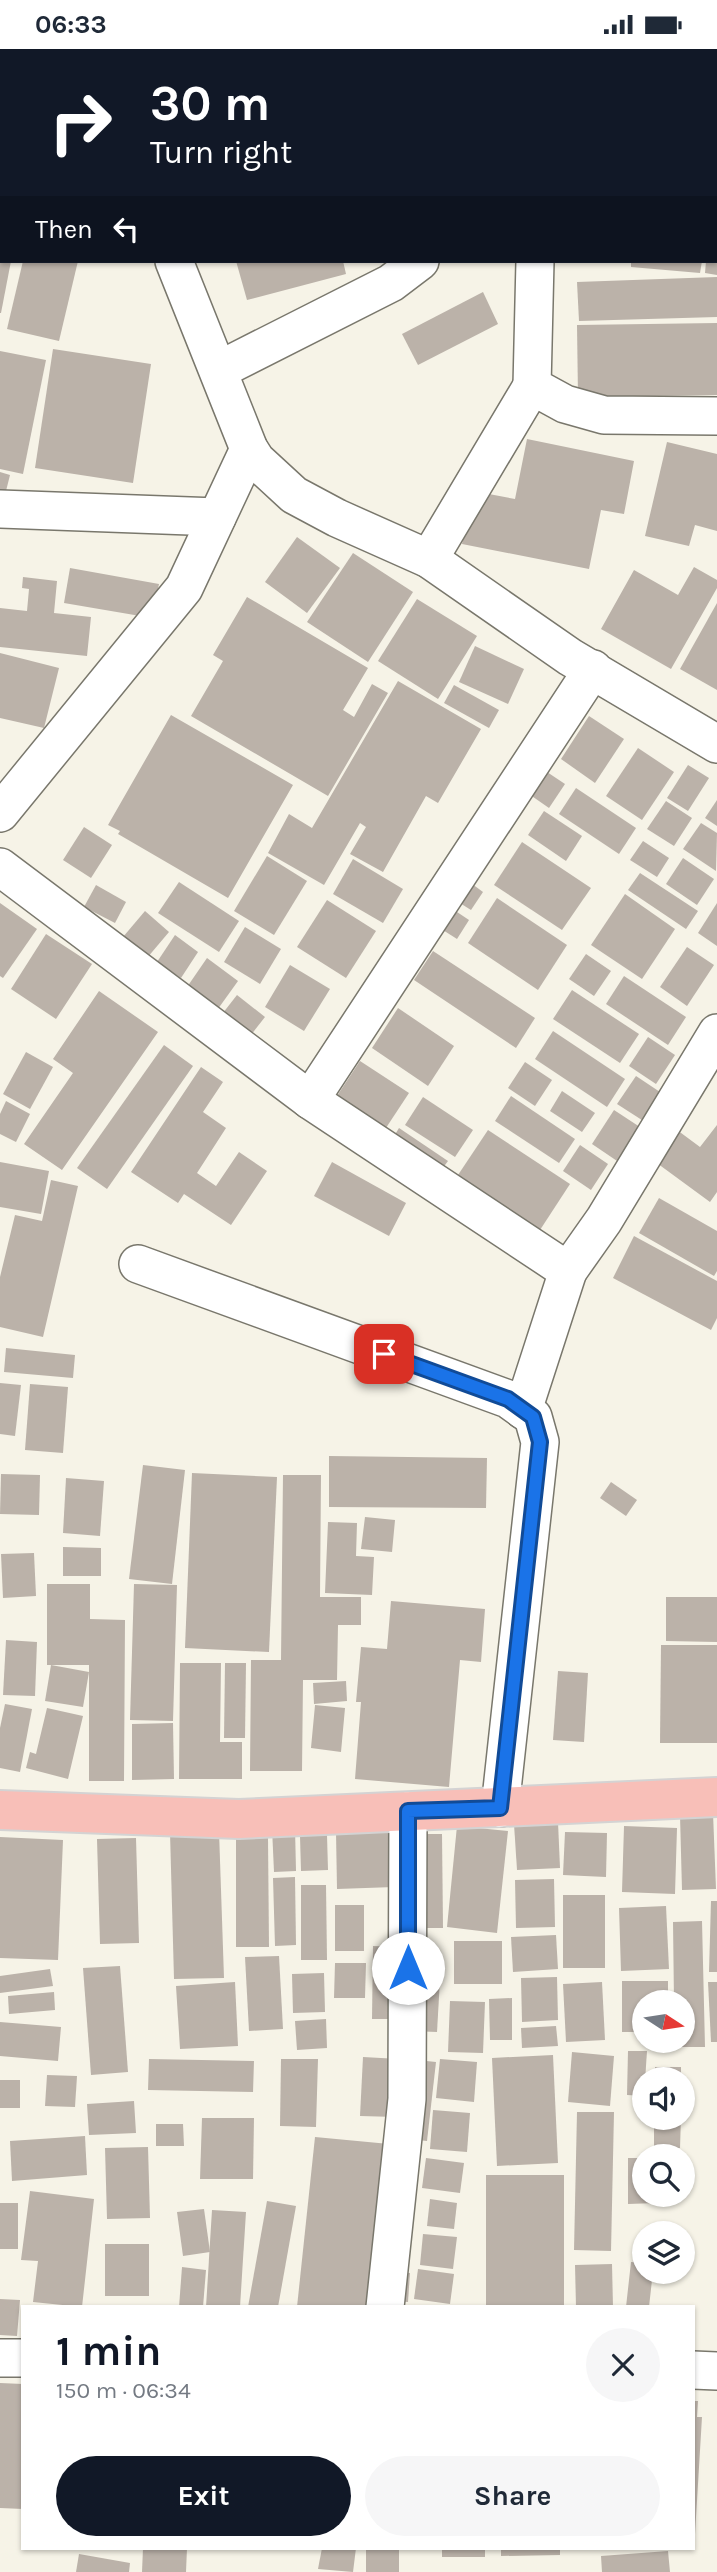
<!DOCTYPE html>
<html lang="en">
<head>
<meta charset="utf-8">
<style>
	body { margin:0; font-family:Karla,sans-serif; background:#f6f6f7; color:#1f2937; height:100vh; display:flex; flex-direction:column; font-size:26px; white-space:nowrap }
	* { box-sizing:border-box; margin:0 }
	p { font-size:23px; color:#747a83 }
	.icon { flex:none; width:38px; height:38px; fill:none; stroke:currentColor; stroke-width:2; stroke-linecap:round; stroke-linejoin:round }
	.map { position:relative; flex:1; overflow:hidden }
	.sheet { position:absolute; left:21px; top:2256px; width:674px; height:245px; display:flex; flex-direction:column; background:#fff; border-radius:0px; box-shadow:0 2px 5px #0004 }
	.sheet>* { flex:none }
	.banner { position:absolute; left:0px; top:0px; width:718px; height:214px; box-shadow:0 2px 5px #0004; background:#111827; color:#fff; overflow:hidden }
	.needle { width:46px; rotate:102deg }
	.tools { position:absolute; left:632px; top:1941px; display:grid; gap:14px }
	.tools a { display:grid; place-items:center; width:63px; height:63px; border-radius:50%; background:#fff; box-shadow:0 2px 5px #0004; font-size:35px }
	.pin { position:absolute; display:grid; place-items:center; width:60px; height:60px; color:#fff; margin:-30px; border-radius:14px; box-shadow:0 4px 10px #0006 }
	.me { position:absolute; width:77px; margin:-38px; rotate:0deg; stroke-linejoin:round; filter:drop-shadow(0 0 5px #0008) }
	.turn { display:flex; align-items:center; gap:24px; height:147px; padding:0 35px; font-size:32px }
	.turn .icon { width:91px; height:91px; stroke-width:2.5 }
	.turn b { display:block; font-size:49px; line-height:60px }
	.then { display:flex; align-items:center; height:66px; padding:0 35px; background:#0003; gap:14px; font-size:26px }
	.round { display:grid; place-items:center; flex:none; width:74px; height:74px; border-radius:37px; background:#f6f6f7 }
	.head { display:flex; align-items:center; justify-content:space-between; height:119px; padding:0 35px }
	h1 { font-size:42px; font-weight:700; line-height:52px; color:#111827 }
	.primary-button { display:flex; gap:14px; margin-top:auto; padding:14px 35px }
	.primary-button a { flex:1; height:80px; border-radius:42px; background:#111827; color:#fff; font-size:28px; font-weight:700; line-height:80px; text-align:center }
	.primary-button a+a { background:#f6f6f7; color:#1f2937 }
	.status { display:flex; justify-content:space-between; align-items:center; height:49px; padding:0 35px; background:#fff; direction:ltr }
	.status svg { height:19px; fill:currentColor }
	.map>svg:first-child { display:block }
</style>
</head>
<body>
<div class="status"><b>06:33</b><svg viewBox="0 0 49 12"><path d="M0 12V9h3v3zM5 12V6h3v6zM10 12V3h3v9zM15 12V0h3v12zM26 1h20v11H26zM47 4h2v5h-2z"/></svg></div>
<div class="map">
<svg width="717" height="2523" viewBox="0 0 717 2523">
	<rect width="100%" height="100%" fill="#f6f3e7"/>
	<!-- building -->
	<g fill="#bbb2a9">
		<path d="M0,212H11L1,264H0Z"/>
		<path d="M23,212H78L59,292L7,280Z"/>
		<path d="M236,212H343L346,225L247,251Z"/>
		<path d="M631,212H702L700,224L631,218Z"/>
		<path d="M706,212H717V226L705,224Z"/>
		<path d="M717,228V268L579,272L577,233Z"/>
		<path d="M483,243L498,275L418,316L402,285Z"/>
		<path d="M717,274V346L578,348L577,276Z"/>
		<path d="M53,300L151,315L133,434L35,419Z"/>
		<path d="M0,302L46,311L23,425L0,420Z"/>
		<path d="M527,390L634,412L624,465L601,461L589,520L462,495L473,442L515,450Z"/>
		<path d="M667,393L717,405V482L695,476L689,497L645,487Z"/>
		<path d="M0,423L10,426L6,442L0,441Z"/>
		<path d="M297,488L340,519L307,564L265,533Z"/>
		<path d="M353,504L413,543L368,613L307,573Z"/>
		<path d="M694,518L717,531V539L671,620L601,580L634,521L678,546Z"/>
		<path d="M70,519L159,535L152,569L64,554Z"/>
		<path d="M23,528L57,532L54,564L91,568L87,607L0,598V559L27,562L29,540L22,539Z"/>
		<path d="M247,548L368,619L343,661L354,668L372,635L388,644L328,747L191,667L223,612L213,606Z"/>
		<path d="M417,550L477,587L438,650L378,612Z"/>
		<path d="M717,554V641L680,620Z"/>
		<path d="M475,597L524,620L508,655L459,633Z"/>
		<path d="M0,604L59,619L44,679L0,669Z"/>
		<path d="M398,632L481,680L438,754L426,747L383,823L350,805L366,778L360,774L324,836L268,804L289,765L312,779Z"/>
		<path d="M454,636L499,661L489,679L444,654Z"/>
		<path d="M171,666L293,736L228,849L118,785L120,782L108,776Z"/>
		<path d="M589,667L624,690L595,734L561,710Z"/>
		<path d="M638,699L674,723L642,771L606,747Z"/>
		<path d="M688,716L709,729L688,762L667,749Z"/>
		<path d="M541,719L565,735L549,759L526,743Z"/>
		<path d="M576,739L636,779L619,805L559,765Z"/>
		<path d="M717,751V777L705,769Z"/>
		<path d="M666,752L692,769L674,797L647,780Z"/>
		<path d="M544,762L582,787L566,812L528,786Z"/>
		<path d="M701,774L717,784L716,822L683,800Z"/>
		<path d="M84,778L112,796L91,829L63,811Z"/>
		<path d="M643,792L669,809L657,828L630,811Z"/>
		<path d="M522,793L591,839L562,881L494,836Z"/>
		<path d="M267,807L307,832L274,886L234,862Z"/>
		<path d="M683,809L714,830L697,856L666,835Z"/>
		<path d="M353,810L403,840L383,874L333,845Z"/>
		<path d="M640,824L698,862L686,880L628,841Z"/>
		<path d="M468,832L483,843L471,861L455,851Z"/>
		<path d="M179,833L239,872L219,903L158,864Z"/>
		<path d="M96,836L126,853L115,874L84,858Z"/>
		<path d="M625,845L675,880L642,930L591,896Z"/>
		<path d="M497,849L567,896L538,941L468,894Z"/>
		<path d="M327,851L376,882L346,929L297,898Z"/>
		<path d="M0,854L37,880L3,929L0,927Z"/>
		<path d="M717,854V897L698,884Z"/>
		<path d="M448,857L469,871L457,890L435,876Z"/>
		<path d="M145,862L169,883L147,909L123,888Z"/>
		<path d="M245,878L281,900L260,935L224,913Z"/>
		<path d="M46,885L92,915L56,970L11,940Z"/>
		<path d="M175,886L198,903L181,929L157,913Z"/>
		<path d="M687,898L714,916L687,957L660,938Z"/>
		<path d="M433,902L535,969L516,999L414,931Z"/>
		<path d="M586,905L611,922L594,947L569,930Z"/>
		<path d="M207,909L238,932L215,964L185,941Z"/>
		<path d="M290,916L330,940L304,982L265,958Z"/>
		<path d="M624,927L686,968L668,996L606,955Z"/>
		<path d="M572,941L639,985L620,1014L553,970Z"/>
		<path d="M99,942L158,983L62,1121L24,1095L73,1024L53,1010Z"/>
		<path d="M237,946L265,968L247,991L219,969Z"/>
		<path d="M398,959L454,997L428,1037L372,999Z"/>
		<path d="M553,982L625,1030L607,1058L535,1010Z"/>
		<path d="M648,988L675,1006L656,1035L629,1017Z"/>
		<path d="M164,996L193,1017L107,1140L77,1119Z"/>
		<path d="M26,1003L53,1018L30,1060L3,1045Z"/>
		<path d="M360,1012L409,1044L380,1088L331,1056Z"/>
		<path d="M525,1013L552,1031L535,1057L508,1039Z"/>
		<path d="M201,1018L223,1033L203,1063L226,1079L197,1124L216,1137L239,1103L267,1122L231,1176L184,1145L178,1154L131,1123Z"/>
		<path d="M636,1027L663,1045L645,1073L617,1055Z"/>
		<path d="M562,1042L595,1064L582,1083L550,1062Z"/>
		<path d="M511,1047L575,1090L559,1114L495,1072Z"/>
		<path d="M423,1048L473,1081L455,1108L405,1076Z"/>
		<path d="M6,1052L30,1065L16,1093L0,1085V1065Z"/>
		<path d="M614,1061L646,1082L623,1116L592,1095Z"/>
		<path d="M717,1076V1143L710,1153L650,1109L673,1078L700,1098Z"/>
		<path d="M399,1079L448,1112L436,1128L388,1097Z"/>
		<path d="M488,1081L570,1135L540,1181L458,1126Z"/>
		<path d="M580,1096L608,1115L591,1141L563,1122Z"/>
		<path d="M0,1113L49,1122L41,1165L0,1158Z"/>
		<path d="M332,1113L406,1154L389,1187L314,1147Z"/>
		<path d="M51,1131L78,1137L43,1288L0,1278V1228L15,1166L42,1172Z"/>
		<path d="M659,1149L717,1182V1222L714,1227L639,1184Z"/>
		<path d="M634,1187L717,1232V1269L711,1281L613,1229Z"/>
		<path d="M6,1299L75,1306L73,1329L4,1323Z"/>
		<path d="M0,1334L21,1336L15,1387L0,1385Z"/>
		<path d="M30,1335L68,1338L63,1404L25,1401Z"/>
		<path d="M329,1407L487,1409L486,1459L329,1458Z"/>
		<path d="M143,1416L185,1421L172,1535L129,1530Z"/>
		<path d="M192,1424L277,1428L269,1603L185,1599Z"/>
		<path d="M1,1425L40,1426L39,1466L0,1465Z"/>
		<path d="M283,1426H321L320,1548H361V1576H338L337,1631H303L302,1722H250L251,1611H281Z"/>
		<path d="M66,1429L104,1432L100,1487L63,1484Z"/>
		<path d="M611,1433L637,1451L626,1467L600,1449Z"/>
		<path d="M365,1468L395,1471L392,1503L361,1500Z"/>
		<path d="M328,1473L357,1474L356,1507L374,1508L372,1546L325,1544Z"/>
		<path d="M63,1498L101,1499V1527H63Z"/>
		<path d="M34,1504L36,1547L3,1549L1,1505Z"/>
		<path d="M47,1535H90V1570L125,1571L124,1732H89V1616H47Z"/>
		<path d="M134,1535L177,1536L173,1672L130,1671Z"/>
		<path d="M666,1548H717V1593L666,1592Z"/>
		<path d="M391,1552L485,1560L481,1613L460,1611L449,1738L355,1730L361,1653H356L361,1598L387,1600Z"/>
		<path d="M6,1591L37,1593L35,1647L3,1646Z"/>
		<path d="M661,1596H717V1694H660Z"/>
		<path d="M180,1614H221L220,1693H242V1730H179Z"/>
		<path d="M225,1614H246L245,1689H224Z"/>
		<path d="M51,1616L89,1623L83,1658L45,1652Z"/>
		<path d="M558,1622L588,1624L584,1693L553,1691Z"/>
		<path d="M346,1632L347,1652L314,1655L313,1634Z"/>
		<path d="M5,1655L32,1660L20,1723L0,1719V1679Z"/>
		<path d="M315,1656L345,1659L341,1703L311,1699Z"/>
		<path d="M47,1659L83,1667L68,1730L26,1719L30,1703L36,1705Z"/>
		<path d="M173,1674L174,1730L132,1731V1675Z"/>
		<path d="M713,1764L716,1840L682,1841L680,1766Z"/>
		<path d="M558,1773L560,1819L517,1821L514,1775Z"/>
		<path d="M457,1777L508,1782L497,1884L447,1878Z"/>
		<path d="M624,1777L677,1779L675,1845L622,1843Z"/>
		<path d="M272,1779H295L296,1822L274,1823Z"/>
		<path d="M219,1782L224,1929L174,1930L170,1783Z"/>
		<path d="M393,1782L394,1838L337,1840L336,1783Z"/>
		<path d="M565,1783L607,1784L606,1828L563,1826Z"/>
		<path d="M417,1785H442L443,1879H418Z"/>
		<path d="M327,1786L328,1821L301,1822L300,1787Z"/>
		<path d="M0,1788L63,1791L58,1911L0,1909Z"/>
		<path d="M136,1789L139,1894L100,1895L97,1790Z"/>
		<path d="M236,1789H268L269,1898H236Z"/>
		<path d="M295,1828L296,1896L275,1897L273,1829Z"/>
		<path d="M554,1830L555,1878L516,1879L515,1831Z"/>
		<path d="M301,1836H326L327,1911H301Z"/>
		<rect x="563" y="1846" width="42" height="73"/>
		<path d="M711,1852H717V1923H709Z"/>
		<rect x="335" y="1856" width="29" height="46"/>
		<path d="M666,1857L669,1920L621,1922L619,1859Z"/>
		<path d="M702,1872L705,1998H675V1992H682V1953H674L673,1873Z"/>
		<path d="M556,1886L558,1920L513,1923L511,1888Z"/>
		<rect x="454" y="1892" width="48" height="43"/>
		<path d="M373,1897L400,1898L399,1970H372Z"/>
		<path d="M279,1907L283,1980L249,1982L245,1908Z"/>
		<path d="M415,1911L441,1913L437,1983L411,1982Z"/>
		<path d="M335,1914H366L365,1949H334Z"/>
		<path d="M120,1917L128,2023L91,2026L83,1919Z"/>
		<path d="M50,1920L53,1937L0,1944V1927Z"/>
		<path d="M324,1924L325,1963L293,1964L292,1925Z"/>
		<path d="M557,1928L558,1971L522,1973L521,1929Z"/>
		<path d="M622,1932H668V1953H644V1983H622Z"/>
		<path d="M235,1933L238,1997L180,2000L176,1937Z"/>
		<path d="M602,1933L605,1991L566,1993L563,1935Z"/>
		<path d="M708,1933H717V1993H711Z"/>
		<path d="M54,1943L55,1961L9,1965L8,1947Z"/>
		<path d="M512,1949V1991H490L489,1950Z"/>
		<path d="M450,1952L485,1953L483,2004L448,2003Z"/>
		<path d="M326,1970L327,1999L297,2001L295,1972Z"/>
		<path d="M0,1973L61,1978L58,2012L0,2007Z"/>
		<path d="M556,1977L558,1997L522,1999L521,1979Z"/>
		<path d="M628,2002H647L644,2047L627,2046Z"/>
		<path d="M572,2003L614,2007L610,2057L568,2053Z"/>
		<path d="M553,2006L558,2114L497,2117L492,2009Z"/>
		<path d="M363,2008L399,2010L396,2068L360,2067Z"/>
		<path d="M149,2010L254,2012L253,2043L148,2041Z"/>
		<path d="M281,2010H318L316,2078L280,2077Z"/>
		<path d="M440,2010L477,2013L474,2053L436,2049Z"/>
		<path d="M417,2011L436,2013L427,2092L409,2090Z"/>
		<rect x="655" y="2018" width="26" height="12"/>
		<path d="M47,2026L77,2027L75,2058L45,2057Z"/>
		<rect x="0" y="2031" width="20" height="28"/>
		<path d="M134,2052L136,2084L89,2086L87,2055Z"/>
		<path d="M433,2061L470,2064L467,2103L430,2100Z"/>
		<path d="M577,2063H614L611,2202L574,2201Z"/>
		<path d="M654,2068H681L680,2099H654Z"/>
		<path d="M202,2069H254L253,2130H200Z"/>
		<path d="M156,2075H183L184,2097H156Z"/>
		<path d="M85,2087L87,2126L12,2132L10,2092Z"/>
		<path d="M315,2088L389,2095L372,2258H297Z"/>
		<path d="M148,2098L150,2169L107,2170L105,2099Z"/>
		<path d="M426,2109L464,2114L460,2144L422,2139Z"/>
		<path d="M628,2109H644V2146H657V2154L628,2155Z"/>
		<rect x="486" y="2126" width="78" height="132"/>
		<path d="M30,2142L94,2150L82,2258L33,2253L38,2212L21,2211Z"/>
		<path d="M430,2150L457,2154L454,2180L427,2177Z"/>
		<path d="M267,2152L296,2157L278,2258H248Z"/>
		<rect x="0" y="2154" width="18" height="46"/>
		<path d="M204,2160L210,2203L183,2207L177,2163Z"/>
		<path d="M212,2161L246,2163L240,2258H206Z"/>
		<path d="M423,2185L457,2188L453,2220L420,2216Z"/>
		<rect x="105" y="2195" width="44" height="52"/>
		<path d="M631,2213L644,2214V2222H653L649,2258H626Z"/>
		<path d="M612,2215L613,2258H576L575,2216Z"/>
		<path d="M182,2218L206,2221L203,2258H179Z"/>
		<path d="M418,2220L454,2225L450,2255L414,2250Z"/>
		<path d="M394,2223L410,2224L408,2253L392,2252Z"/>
		<path d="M0,2250L20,2251L17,2287L0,2286Z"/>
		<path d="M0,2334L23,2335V2460L0,2459Z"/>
		<path d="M693,2352H698L697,2368H702L695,2485H693Z"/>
		<path d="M143,2499H187L186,2523H142Z"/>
		<path d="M322,2499H356L353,2523L318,2520Z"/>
		<rect x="366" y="2499" width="33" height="24"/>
		<rect x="442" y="2499" width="43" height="9"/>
		<path d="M501,2499H560V2506L501,2507Z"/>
		<path d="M668,2502L670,2523H602L601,2507Z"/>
		<path d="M79,2505L130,2514L129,2523H76Z"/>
	</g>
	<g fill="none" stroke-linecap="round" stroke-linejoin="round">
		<!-- minor casing -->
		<g stroke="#79776c" stroke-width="40">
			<g id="minor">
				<path d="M111,0L112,2"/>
				<path d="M512,0V2"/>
				<path d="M708,2L711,0"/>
				<path d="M0,123H2"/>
				<path d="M174,212L249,400L256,411L294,446L337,469L429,510L570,608L717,695"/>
				<path d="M535,212L532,337L565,355L604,366L717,367"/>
				<path d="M219,321L391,234L420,212"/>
				<path d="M0,460L217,468"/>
				<path d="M429,510L532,337"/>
				<path d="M0,764L184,539L249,400"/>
				<path d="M0,818L310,1051L568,1222L604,1171L717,984"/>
				<path d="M310,1051L593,620"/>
				<path d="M138,1215L508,1350L533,1368L540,1393L500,1759"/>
				<path d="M523,1361L568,1222"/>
				<path d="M385,2258L407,2050L408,1762"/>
				<path d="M0,2309H23"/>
				<path d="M693,2321L717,2322"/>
			</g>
		</g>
		<!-- major casing -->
		<g stroke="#d4d3d3" stroke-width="42">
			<path id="major" d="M0,1761L239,1770L717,1748"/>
		</g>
		<!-- minor -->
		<use href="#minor" stroke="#fff" stroke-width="37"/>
		<!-- major -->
		<use href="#major" stroke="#f8bfb8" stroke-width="38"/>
	</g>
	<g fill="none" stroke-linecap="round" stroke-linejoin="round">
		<!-- route casing -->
		<g stroke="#114b97" stroke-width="18">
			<path id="route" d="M384,1305L508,1350L533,1368L540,1393L500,1759L408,1762V1919"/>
		</g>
		<!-- route -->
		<use href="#route" stroke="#1a73e8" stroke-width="12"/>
	</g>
</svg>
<div class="tools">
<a><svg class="needle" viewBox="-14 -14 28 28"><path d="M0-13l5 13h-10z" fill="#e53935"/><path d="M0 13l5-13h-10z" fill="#747a83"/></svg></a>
<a><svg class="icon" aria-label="sound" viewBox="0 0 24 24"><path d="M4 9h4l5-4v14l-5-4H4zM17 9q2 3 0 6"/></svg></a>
<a><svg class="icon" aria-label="search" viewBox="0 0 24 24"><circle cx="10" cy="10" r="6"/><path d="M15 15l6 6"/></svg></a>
<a><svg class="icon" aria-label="layers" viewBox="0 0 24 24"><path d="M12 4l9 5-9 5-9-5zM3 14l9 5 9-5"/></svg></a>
</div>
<div class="pin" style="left:384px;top:1305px;background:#d93025"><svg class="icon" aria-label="arrive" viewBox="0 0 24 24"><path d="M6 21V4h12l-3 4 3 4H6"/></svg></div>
<svg class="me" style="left:408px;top:1919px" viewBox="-20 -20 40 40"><circle r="19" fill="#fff"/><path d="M0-13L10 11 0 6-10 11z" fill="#1a73e8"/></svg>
<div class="banner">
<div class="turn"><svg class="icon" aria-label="right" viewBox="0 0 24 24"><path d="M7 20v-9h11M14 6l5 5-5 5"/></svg><div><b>30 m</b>Turn right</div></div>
<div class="then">Then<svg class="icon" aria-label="left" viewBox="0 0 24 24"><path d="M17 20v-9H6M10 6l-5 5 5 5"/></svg></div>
</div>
<section class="sheet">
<div class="head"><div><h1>1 min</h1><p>150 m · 06:34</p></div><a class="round"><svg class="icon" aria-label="close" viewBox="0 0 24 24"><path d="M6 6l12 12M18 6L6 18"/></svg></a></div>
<div class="primary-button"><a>Exit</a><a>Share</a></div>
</section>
</div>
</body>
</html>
